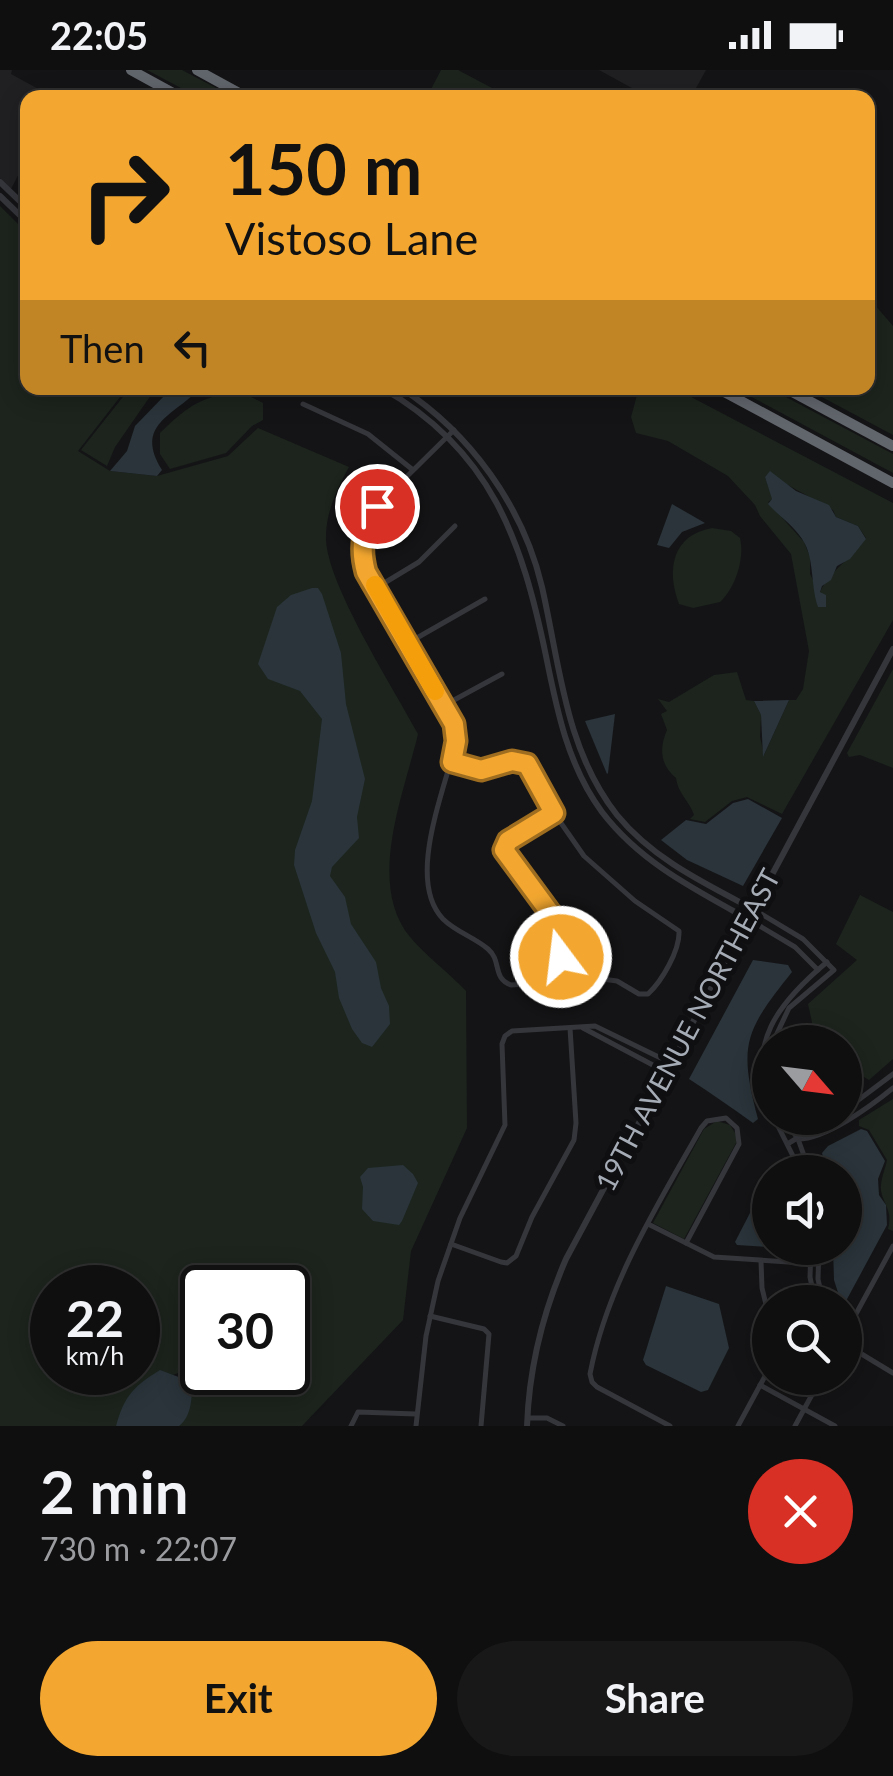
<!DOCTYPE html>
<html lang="en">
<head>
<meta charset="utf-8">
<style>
	body { margin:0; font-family:Lato,sans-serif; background:#181819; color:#f1f3f6; height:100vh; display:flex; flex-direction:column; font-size:38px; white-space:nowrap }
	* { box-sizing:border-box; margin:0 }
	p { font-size:32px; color:#9b9c9f }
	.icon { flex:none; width:55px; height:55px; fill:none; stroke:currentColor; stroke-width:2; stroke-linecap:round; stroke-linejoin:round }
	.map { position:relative; height:1356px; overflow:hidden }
	.side { display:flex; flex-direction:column; background:#0f0f10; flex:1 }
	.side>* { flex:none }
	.guide { position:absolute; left:20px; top:20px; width:855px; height:305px; border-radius:20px; box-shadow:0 5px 25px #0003,0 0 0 2px #2f2f30; background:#f3a730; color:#111; overflow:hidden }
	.needle { width:65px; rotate:118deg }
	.controls { position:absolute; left:752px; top:955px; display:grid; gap:20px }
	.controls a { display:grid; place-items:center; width:110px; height:110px; border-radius:50%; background:#0f0f10; box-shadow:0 5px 25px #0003,0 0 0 2px #2f2f30; font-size:50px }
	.speed { position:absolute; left:30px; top:1195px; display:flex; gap:20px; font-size:50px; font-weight:700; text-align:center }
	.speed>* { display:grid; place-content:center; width:130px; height:130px; border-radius:50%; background:#0f0f10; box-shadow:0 5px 25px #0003,0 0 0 2px #2f2f30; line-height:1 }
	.speed small { font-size:25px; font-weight:400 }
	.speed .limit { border:5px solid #111; border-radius:15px; background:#fff; color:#111 }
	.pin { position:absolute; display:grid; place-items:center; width:85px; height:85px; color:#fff; margin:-42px; border:5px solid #fff; border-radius:50%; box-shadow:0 2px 10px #0007 }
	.me { position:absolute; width:110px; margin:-55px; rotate:345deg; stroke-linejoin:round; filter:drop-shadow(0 0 8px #0008) }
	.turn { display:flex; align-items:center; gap:35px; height:210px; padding:0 40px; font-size:45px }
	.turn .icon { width:130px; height:130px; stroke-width:2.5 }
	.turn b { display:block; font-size:70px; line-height:85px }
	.then { display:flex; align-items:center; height:95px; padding:0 40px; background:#0003; gap:20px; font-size:38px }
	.round { display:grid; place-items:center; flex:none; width:105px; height:105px; border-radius:52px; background:#181819 }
	.head { display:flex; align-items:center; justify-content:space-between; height:170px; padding:0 40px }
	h1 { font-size:60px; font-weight:700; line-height:75px }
	.primary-button { display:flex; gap:20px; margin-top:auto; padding:20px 40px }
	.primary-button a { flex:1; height:115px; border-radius:60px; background:#f3a730; color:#111; font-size:40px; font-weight:700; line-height:115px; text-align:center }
	.primary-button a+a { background:#181819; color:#f1f3f6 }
	.status { display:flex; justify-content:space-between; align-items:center; height:70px; padding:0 50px; background:#0f0f10; direction:ltr }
	.status svg { height:28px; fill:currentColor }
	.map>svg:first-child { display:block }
</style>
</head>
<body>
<div class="status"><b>22:05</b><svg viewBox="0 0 49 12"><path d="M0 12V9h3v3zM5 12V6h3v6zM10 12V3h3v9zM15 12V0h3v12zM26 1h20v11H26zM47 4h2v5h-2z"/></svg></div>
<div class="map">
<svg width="893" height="1356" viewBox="0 0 893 1356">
	<rect width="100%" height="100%" fill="#141416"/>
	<!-- built -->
	<g fill="#202023">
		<path d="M0,0H12L11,4L53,27L28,28L27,88L11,119L0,108Z"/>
		<path d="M599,0H706L691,27L650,28Z"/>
	</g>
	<!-- green -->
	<g fill="#1c241d" fill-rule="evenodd">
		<path d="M147,0H182L233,27H198Z"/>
		<path d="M441,0H458L509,27H427Z"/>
		<path d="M0,136L27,163L28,318H127L78,381L110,401L157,406L228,386L258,358L349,397C337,419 325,444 326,470C328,516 394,619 418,664C404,724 366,813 410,867C426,886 448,902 466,921L467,1058L411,1181L403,1250L302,1356H178L186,1300L173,1305L160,1301L117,1356H0ZM52,1218H138V1302H52ZM202,1218H288V1302H202Z"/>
		<path d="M868,227L893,256V365L805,318H868Z"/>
		<path d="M130,318H151V325L115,377L107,396L81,380Z"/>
		<path d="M639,318H674L893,433V550L782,744L747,727L732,731L705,752L690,749L694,745C689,730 678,724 676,708C660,695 659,678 667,660L661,644L667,641L658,629L669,632L714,605L737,602L746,630L754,631L761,645L760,667L764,685L789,630H796L803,619L809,581L791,484L760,446L755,435L728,406L668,371L636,363L631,347ZM768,404L833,440L836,447L858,456L866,468C852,489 831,499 820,522L826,526V537L810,504V487L804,472L768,432L773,429L765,407Z"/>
		<path d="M735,318H769L893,384V403Z"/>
		<path d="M243,323L263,333V350L252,356L226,383L170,399L160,384V363C188,336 203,324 243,323Z"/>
		<path d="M712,458L731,461L740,468C745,489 735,518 720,532L693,538L679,534C666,500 672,465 712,458Z"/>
		<path d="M893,599V698L860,685L849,687L847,683Z"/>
		<path d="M860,825L893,842V989L869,1010L845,996V972H810L812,952L808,934L857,890L836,874Z"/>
		<path d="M893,1029V1161L888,1159C892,1144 887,1139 882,1125C878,1114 885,1101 887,1090L869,1060L859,1056V1050Z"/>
		<path d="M717,1051L730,1055L737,1066L736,1073L684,1169L653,1153L704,1059Z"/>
	</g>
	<!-- water -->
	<g fill="#2a343a">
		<path d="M164,318H200C173,347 134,354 162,400L157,406L110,401L127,381L135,356L166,324Z"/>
		<path d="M770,401L796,421L829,435L836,447L858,456L866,469L850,489L837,496L831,510L822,516L820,522L826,525V537H818C811,518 814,491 805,474C797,458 781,448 768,434L772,429L765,407Z"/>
		<path d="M672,434L705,453L682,462L669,478L657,475Z"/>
		<path d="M312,518H318L322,524L341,583L346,634L365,709L357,747L359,768L332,797L330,806L345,827L351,854L376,892L381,918L389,936L390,954L372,977L362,973L352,959L339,928L335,902L316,863L294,795L295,780L312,731L322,649L300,621L268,609L258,594L277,537L291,525Z"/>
		<path d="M789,630L763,687L761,645L754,631Z"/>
		<path d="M615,644L608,703L607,704L585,651Z"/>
		<path d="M748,729L782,748L743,816L687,790L661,770L686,750L706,754L733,733Z"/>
		<path d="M753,890L788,895L792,902C745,961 738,974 758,1049L753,1053C732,1038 711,1023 689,1009Z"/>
		<path d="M861,1059L867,1061L885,1091L878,1109L879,1125L886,1135L887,1155L846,1231L841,1232L834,1210L833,1178H845V1102H827L822,1083L828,1076Z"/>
		<path d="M403,1095L413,1104L418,1113L402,1151L399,1155L373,1151L362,1139L363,1117L360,1107L368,1098Z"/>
		<path d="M770,1104V1177L737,1175L735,1172Z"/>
		<path d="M666,1216L719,1234L729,1278L708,1320L701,1322L646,1295L643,1290Z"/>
		<path d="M160,1300L192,1312C192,1326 192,1346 179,1356H116C124,1326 134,1316 160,1300Z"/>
	</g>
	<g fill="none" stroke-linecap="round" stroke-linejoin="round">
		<!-- minor -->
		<g stroke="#35363b" stroke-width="5">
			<path d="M303,334L368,364L413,400"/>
			<path d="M376,518L419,492L455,456"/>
			<path d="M408,573L485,529"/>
			<path d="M443,636L502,604"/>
			<path d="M452,692L481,700L512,691L527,693L554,743L584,786L635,831L679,861C680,880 662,911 648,924H639L617,911L602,909L511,915C492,908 502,891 488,879C474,867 456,862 443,849C405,809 446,718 456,671L454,654L366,503C360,476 363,459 377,436L454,360"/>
			<path d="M554,743L507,771L504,780L554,847L559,863L563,912"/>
			<path d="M753,839L803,869L834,900L789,938L773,972"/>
			<path d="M748,849L795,877L818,900"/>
			<path d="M583,958L666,1002"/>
			<path d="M770,1039C746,973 778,933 827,892"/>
			<path d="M845,1040L893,1004"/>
			<path d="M774,1048L801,1102"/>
			<path d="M784,1048L798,1069L810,1102"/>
			<path d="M798,1069C826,1069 871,1036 893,1018"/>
			<path d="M789,1073L830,1048"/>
			<path d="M648,1154L714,1187L818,1194"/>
			<path d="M451,1174L501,1192L507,1193L516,1186L532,1147L574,1070L576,1053L570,958"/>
			<path d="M811,1178L810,1207L815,1232"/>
			<path d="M819,1178L818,1209L823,1232"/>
			<path d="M761,1191L762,1218L770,1251"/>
			<path d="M430,1246L484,1259L489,1264L481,1356"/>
			<path d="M845,1264L893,1176"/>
			<path d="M845,1274L893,1303"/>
			<path d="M760,1315L835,1356"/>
			<path d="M528,1348H547L563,1356"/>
			<path d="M351,1356L358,1342L416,1344"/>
			<path d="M416,1356L426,1266L438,1211L460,1148L505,1055L502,974L505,966L512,961L595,956L671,993"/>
			<path d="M670,1356L597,1317L592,1312L590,1304C607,1215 657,1136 701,1058L707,1051L726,1048L737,1058L739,1074L686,1173"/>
			<path d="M738,1356L770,1297"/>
			<path d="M795,1356L821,1308"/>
		</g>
		<!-- tertiary -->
		<g stroke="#35363b" stroke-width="6">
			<path d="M0,112L28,139"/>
			<path d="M0,126L28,153"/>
			<path d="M382,318C491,380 522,470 546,586C557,641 568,696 602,742C640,792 694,819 748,849"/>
			<path d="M401,318C470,363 523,436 542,517C560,596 565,679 617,745C653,789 704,813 753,839"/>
			<path d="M527,1356C529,1299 543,1242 566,1189L893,579"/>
		</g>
		<!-- motorway -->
		<g stroke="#61656c" stroke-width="10">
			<path d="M131,0L182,28"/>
			<path d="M197,0L248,28"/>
			<path d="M717,318L893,413"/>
			<path d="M785,318L893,376"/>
		</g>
	</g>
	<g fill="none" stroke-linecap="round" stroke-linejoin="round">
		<!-- route casing -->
		<g stroke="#9e6d1f" stroke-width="25">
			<path id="route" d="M377,436C363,460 359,476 366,502L454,654L456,671L452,692L481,700L512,691L527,694L554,743L508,771L504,780L554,848L561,887"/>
		</g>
		<!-- route -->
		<use href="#route" stroke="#f3a730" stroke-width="18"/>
		<!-- slow -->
		<path stroke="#f59e0b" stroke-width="18" d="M375,515L435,621"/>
	</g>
	<g text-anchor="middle" stroke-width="10" stroke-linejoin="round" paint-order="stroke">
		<!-- street labels -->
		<g font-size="28" fill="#a6acb6" stroke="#0f0f11">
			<text transform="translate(688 960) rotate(-62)" y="10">19TH AVENUE NORTHEAST</text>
		</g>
	</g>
</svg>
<div class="controls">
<a><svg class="needle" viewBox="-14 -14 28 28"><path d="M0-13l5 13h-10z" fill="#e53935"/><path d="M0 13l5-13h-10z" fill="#9b9c9f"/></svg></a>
<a><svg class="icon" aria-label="sound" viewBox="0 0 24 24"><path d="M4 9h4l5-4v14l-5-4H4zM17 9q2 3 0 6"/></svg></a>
<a><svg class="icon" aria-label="search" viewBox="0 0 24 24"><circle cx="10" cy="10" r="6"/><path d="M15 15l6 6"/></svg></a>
</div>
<div class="speed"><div>22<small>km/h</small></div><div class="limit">30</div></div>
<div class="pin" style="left:377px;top:436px;background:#d93025"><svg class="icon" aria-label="arrive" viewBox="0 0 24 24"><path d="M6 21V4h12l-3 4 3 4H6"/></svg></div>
<svg class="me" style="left:561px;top:887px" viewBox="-20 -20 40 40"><circle r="17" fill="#f3a730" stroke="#fff" stroke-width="3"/><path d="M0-11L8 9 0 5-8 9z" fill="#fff"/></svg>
<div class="guide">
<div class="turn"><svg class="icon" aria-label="right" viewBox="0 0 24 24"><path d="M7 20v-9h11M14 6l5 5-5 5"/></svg><div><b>150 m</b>Vistoso Lane</div></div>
<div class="then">Then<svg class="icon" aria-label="left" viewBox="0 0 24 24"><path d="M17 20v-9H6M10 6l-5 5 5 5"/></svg></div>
</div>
</div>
<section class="side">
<div class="head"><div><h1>2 min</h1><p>730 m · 22:07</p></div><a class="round" style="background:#d93025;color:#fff"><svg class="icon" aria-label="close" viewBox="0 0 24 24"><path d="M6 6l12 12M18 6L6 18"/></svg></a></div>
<div class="primary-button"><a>Exit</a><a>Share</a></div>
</section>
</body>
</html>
